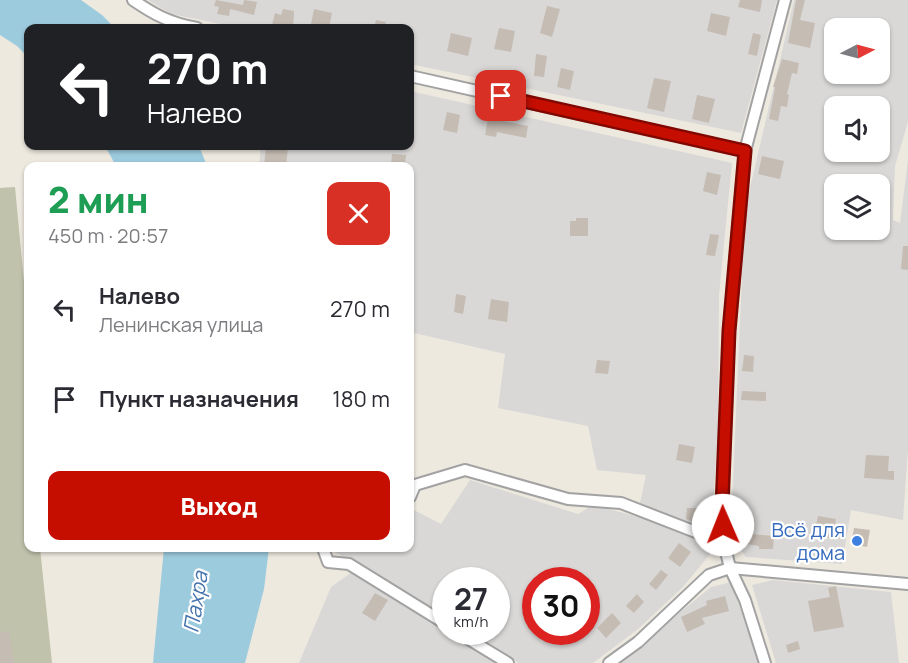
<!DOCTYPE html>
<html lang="ru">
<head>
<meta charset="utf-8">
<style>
	body { margin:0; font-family:Manrope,sans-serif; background:#f2f2f3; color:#2b2b33; height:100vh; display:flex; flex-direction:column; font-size:22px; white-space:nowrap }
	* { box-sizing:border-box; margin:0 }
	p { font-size:20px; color:#7c7c81 }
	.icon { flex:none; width:33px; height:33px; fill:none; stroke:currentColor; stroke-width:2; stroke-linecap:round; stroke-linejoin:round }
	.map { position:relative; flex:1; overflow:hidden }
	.details { position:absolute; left:24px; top:162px; width:390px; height:390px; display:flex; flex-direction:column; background:#fff; border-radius:12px; box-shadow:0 2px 4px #0004 }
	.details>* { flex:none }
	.top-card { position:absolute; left:24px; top:24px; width:390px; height:126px; border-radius:12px; box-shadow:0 2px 4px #0004; background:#202124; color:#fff; overflow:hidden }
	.needle { width:39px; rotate:84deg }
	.buttons { position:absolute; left:824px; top:18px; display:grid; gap:12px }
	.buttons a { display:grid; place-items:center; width:66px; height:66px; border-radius:12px; background:#fff; box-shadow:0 2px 4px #0004; font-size:30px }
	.speed { position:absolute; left:432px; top:567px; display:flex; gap:12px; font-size:30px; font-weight:700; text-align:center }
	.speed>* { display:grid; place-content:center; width:78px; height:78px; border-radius:50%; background:#fff; box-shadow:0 2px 4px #0004; line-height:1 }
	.speed small { font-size:15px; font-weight:400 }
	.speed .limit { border:9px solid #d22; background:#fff; color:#111 }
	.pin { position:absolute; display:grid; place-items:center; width:51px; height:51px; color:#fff; margin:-26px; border-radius:12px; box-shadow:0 3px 9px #0006 }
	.me { position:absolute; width:66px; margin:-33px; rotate:359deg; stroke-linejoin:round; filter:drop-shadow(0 0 4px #0008) }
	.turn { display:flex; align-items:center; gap:21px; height:126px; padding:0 24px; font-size:27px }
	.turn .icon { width:78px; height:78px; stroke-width:2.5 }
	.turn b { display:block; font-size:42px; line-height:51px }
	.round { display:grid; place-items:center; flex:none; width:63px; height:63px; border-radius:12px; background:#f2f2f3 }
	.overview { display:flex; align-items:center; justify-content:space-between; height:102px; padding:0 24px }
	h1 { font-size:36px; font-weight:800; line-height:45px; color:#1e9e55 }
	.button { display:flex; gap:12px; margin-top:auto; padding:12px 24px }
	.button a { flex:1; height:69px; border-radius:12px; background:#c50d00; color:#fff; font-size:24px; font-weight:800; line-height:69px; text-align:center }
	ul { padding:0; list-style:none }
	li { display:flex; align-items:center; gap:18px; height:90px; padding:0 24px }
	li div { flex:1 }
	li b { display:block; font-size:22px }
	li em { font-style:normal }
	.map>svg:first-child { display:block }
</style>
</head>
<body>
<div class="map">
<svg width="908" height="663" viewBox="0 0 908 663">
	<rect width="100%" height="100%" fill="#ede9df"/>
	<!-- residential -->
	<g fill="#d9d8d7" fill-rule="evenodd">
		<path d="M148,0H777L741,133L410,64V28H241L171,14Z"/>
		<path d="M794,0H908V122L895,166L893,220L900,223L908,160V449L903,520L851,510L842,564L746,557L733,539L731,527L745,209ZM834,28H879V74H834ZM834,106H879V152H834ZM834,184H879V230H834Z"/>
		<path d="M410,91L732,163L719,295L718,435L711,532L640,503L646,475L597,470L588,426L498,408L505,354L410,332V166H259L261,146H410Z"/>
		<path d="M470,480L578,514L593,505L677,527L710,548L711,553L683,587L637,630L593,663H519L471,632H496V580H446L445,617L328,548H410V508L441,524ZM536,580H586V632H536Z"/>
		<path d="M355,570L445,629L446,632H449L498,663H299L331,587Z"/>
		<path d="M773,580L891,592L899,663H776L752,585Z"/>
		<path d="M731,582L759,663H618L711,587Z"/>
	</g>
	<!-- construction -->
	<path fill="#c0c2ab" d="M15,187L28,324V548H40L52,663H0V188Z"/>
	<!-- water -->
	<g fill="#9dcbde">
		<path d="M0,0H81L102,15L115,28H28V57L17,46L0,35Z"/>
		<path d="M105,146H199L207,166H116Z"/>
		<path d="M164,548H269L264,589L245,663H153Z"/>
	</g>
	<!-- building -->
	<g fill="#c5bcb3">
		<path d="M216,0L243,5L244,0L257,2L254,15L230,9L229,16L217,14L219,7L214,6Z"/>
		<path d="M740,0H762L760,12L738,7Z"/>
		<path d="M796,0H805L800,20L815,23L810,48L788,43Z"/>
		<path d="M547,6L560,9L552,37L540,33Z"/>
		<path d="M283,9L294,11L293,28L272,25L275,13L281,15Z"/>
		<path d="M314,9L332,13L329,28L311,24Z"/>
		<path d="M711,13L730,17L726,36L707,31Z"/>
		<path d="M376,20L386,22L384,28H374Z"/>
		<path d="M499,28L515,31L511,52L494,49Z"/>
		<path d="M451,33L472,38L468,56L447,51Z"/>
		<path d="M753,33L761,35L757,56L748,54Z"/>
		<path d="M536,54L547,56L544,77L534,76Z"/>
		<path d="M782,59L799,63L797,74L792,73L787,94L789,95L787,107L781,106L778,121L769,119L775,87H773Z"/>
		<path d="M561,68L574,71L570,90L557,87Z"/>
		<path d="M654,78L671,81L664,112L647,108Z"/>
		<path d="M697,95L715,99L709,123L692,119Z"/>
		<path d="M447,112L460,115L457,133L443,130Z"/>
		<path d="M488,118L528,126L526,138L497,132L496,137L485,135Z"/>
		<path d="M266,146L288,147L286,166H264Z"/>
		<path d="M392,154L406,155L405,166L391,165Z"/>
		<path d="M762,156L784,161L780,179L758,174Z"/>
		<path d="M707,172L721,175L717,195L703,191Z"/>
		<path d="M576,218H588V236H570V221H576Z"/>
		<path d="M710,234L719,235L715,256L706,255Z"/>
		<path d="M903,246H908V270L901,269Z"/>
		<path d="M456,294L466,296L463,314L454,312Z"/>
		<path d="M491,299L509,302L507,322L488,319Z"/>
		<path d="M744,355L754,356L753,372L742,371Z"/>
		<path d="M597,360L610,361L608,374L595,373Z"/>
		<path d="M742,391L766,392V401L741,400Z"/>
		<path d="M679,444L695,447L692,463L676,460Z"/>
		<path d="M866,455L889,456L888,471H894V480L864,478Z"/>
		<path d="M687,508H703L702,526L686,519Z"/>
		<path d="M818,516L836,519L832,539L814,535Z"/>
		<path d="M745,519L753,520L751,534L774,536L773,549H759V546L740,543Z"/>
		<path d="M854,528L870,530L867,547L851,544Z"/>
		<path d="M679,543L691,552L680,567L668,558Z"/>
		<path d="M661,570L668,575L656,590L649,584Z"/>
		<path d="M836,586L844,627L814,632L808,601L830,597L828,588Z"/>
		<path d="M375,593L388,600L375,621L362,613Z"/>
		<path d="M637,594L644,602L634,613L626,606Z"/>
		<path d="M725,596L729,611L702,618L705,624L687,632L681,617L707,605L706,601Z"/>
		<path d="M612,613L621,623L606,638L597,628Z"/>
		<path d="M9,631L14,663H0V632Z"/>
		<path d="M798,641L800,649L788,653L786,645Z"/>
	</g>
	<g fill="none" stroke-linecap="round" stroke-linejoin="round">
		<!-- minor casing -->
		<g stroke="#a2a2a2" stroke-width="14">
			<g id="minor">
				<path d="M133,0C155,15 170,23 197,28"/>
				<path d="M410,76L745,151"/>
				<path d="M410,497L415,485L465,470L568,499L621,503L724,543"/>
				<path d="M323,548L328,562L349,564L446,624"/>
				<path d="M457,632L508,663"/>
				<path d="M609,663L638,642L709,575L730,568L908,584"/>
				<path d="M765,663L745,600L730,568L724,543L722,507L729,331L745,151L785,0"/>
			</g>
		</g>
		<!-- minor -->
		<use href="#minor" stroke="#fff" stroke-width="10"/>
	</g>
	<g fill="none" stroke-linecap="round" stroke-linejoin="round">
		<!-- route casing -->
		<g stroke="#800800" stroke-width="15">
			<path id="route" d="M501,96L745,151L729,331L722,507L723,525"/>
		</g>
		<!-- route -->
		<use href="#route" stroke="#c50d00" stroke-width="10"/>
	</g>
	<!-- markers -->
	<circle fill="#3f7fe0" stroke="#fff" stroke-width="2" cx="857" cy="541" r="6"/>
	<g text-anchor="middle" stroke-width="4.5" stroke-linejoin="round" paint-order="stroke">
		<!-- shop labels -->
		<g font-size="20" fill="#366cbe" stroke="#fff" text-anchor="end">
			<text x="845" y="537">Всё для<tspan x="845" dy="23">дома</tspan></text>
		</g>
		<!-- water labels -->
		<g font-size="21" font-style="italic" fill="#4472ad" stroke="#fff">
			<text transform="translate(196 602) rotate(-81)" y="7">Пахра</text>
		</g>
	</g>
</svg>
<div class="buttons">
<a><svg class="needle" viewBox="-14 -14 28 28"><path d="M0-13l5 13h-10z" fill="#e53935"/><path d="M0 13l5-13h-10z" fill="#7c7c81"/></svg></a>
<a><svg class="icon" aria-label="sound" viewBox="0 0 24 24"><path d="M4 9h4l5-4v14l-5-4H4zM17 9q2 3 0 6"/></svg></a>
<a><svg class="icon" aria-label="layers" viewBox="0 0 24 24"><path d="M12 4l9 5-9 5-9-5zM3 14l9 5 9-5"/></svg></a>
</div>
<div class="speed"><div>27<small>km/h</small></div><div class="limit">30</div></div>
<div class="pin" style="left:501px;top:96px;background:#d93025"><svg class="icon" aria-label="arrive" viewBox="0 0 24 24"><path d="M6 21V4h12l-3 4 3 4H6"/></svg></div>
<svg class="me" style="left:723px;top:525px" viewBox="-20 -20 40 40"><circle r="19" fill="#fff"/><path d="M0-13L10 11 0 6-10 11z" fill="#c50d00"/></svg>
<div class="top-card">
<div class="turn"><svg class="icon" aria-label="left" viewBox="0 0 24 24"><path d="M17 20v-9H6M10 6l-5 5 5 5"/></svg><div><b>270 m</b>Налево</div></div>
</div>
<section class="details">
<div class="overview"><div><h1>2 мин</h1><p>450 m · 20:57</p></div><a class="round" style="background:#d93025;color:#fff"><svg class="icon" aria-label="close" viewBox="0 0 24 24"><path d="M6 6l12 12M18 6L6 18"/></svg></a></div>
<ul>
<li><svg class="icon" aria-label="left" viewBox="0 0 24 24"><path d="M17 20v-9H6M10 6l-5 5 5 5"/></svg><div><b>Налево</b><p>Ленинская улица</p></div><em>270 m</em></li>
<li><svg class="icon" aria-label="arrive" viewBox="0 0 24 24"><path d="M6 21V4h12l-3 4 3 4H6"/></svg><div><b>Пункт назначения</b></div><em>180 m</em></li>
</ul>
<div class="button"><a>Выход</a></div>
</section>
</div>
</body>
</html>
